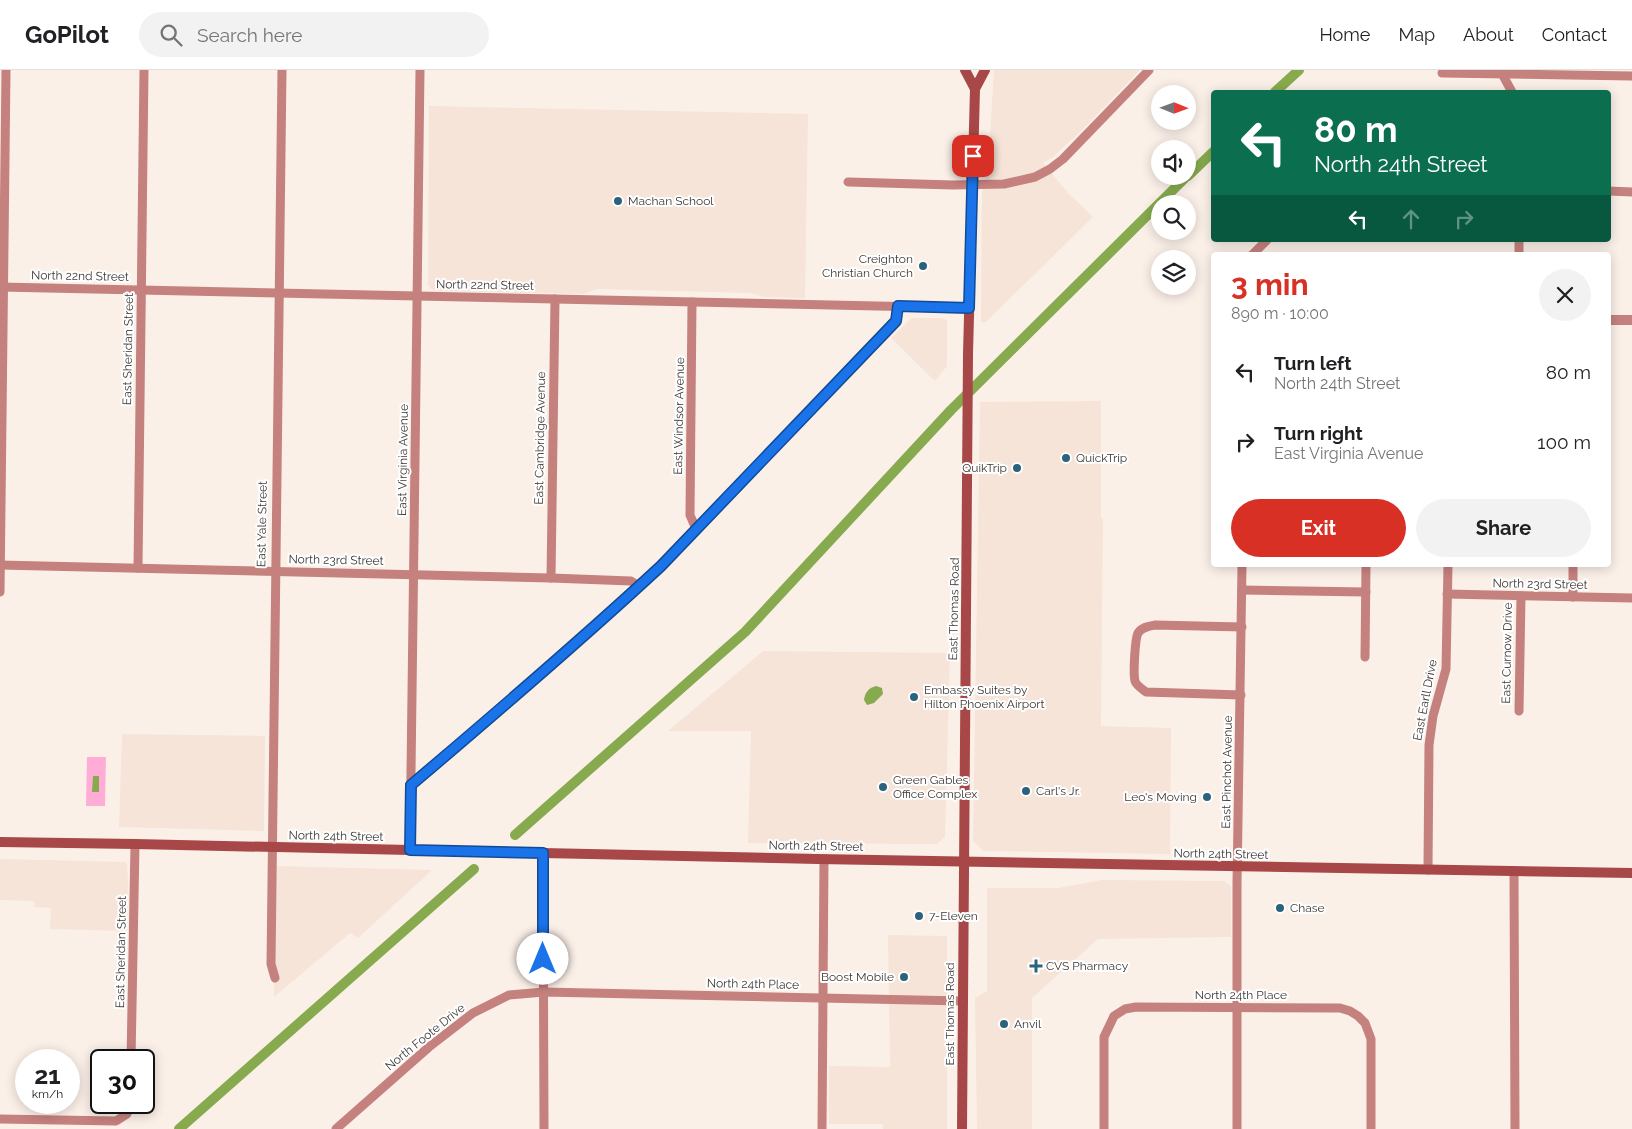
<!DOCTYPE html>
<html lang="en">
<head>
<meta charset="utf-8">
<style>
	body { margin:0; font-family:Raleway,sans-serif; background:#f2f2f2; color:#202124; height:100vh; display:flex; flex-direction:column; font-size:19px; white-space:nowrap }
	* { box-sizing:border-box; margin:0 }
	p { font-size:16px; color:#757577 }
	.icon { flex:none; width:28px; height:28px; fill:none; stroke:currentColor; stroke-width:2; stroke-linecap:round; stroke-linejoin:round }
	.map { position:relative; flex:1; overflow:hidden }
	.side { position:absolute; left:1211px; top:182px; width:400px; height:315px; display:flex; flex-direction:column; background:#fff; border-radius:5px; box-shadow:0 2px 12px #0003 }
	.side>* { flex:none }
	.hud { position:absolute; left:1211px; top:20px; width:400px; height:152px; border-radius:5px; box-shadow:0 2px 12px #0003; background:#0b6e4f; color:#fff; overflow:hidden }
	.needle { width:32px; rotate:91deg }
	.fabs { position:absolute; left:1151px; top:15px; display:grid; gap:10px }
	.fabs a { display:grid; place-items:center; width:45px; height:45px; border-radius:50%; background:#fff; box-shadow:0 2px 12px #0003; font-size:25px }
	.speed { position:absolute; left:15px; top:979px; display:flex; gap:10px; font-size:25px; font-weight:700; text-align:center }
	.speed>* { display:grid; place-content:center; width:65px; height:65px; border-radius:50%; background:#fff; box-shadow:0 2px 12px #0003; line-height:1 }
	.speed small { font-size:12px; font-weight:400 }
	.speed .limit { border:2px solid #111; border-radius:8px; background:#fff; color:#111 }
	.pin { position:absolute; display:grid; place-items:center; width:42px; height:42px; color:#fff; margin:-21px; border-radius:10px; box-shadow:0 2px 8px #0006 }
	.me { position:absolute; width:55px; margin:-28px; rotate:0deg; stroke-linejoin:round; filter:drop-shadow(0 0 4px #0008) }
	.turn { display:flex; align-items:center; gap:18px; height:105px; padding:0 20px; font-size:22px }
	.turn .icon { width:65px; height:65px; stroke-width:2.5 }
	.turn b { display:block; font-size:35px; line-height:42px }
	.lanes { display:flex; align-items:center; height:48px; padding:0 20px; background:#0003; justify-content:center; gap:25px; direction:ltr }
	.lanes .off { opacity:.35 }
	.round { display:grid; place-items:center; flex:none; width:52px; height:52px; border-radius:26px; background:#f2f2f2 }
	.headline { display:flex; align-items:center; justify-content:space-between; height:85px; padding:0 20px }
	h1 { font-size:30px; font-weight:700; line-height:38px; color:#d93025 }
	.cta { display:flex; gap:10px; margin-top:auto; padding:10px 20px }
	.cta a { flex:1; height:58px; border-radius:30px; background:#d93025; color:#fff; font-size:20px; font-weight:700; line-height:58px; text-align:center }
	.cta a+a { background:#f2f2f2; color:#202124 }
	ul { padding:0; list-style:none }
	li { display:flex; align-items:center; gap:15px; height:70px; padding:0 20px }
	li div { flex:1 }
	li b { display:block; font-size:19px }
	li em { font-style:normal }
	header { display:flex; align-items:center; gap:30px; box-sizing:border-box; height:70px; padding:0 25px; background:#fff; border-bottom:1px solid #e0e0e0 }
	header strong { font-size:24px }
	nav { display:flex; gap:28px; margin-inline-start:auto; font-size:18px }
	.search { width:350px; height:45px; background:#f2f2f2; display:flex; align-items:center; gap:12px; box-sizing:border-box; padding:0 18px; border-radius:28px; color:#757577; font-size:19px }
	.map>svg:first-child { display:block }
</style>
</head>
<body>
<header>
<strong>GoPilot</strong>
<div class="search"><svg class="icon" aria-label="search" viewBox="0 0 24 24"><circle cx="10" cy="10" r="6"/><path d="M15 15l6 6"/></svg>Search here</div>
<nav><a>Home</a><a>Map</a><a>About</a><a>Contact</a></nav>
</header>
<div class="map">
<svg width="1632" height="1059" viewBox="0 0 1632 1059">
	<rect width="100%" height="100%" fill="#fbf0e8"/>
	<!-- built -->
	<g fill="#f5e4d7">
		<path d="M994,0H1140L1083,59L1053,87L1043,93L1069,124L1093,147L986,252H981L982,122L988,99Z"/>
		<path d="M429,36L808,44L805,228L764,227L751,223L597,219L583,224L437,221L431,219L428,215Z"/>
		<path d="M912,248H941L947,250V296L935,311L891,268Z"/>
		<path d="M1101,331V448L1103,449L1101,656L1171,658L1170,784L984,781L973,771L980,332Z"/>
		<path d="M763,581L950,583L945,767L937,774L748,773L751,661H668Z"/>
		<path d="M122,664L265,666L264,761L119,757Z"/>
		<path d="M0,789L125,792L127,794L128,811L127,861L50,859L51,838L34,837V831L0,830Z"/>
		<path d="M275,796L432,800L358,868L350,863L274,927Z"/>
		<path d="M1102,810L1224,811L1231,816V867L1098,869L1032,928V1059H977L975,928L987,921V818H1058Z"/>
		<path d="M888,865L947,866V1059H883V1054H829V996L890,997Z"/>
	</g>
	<!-- green -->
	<path fill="#ffadd7" d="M87,687H106L105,736H86Z"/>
	<!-- water -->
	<g fill="#86aa4d">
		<path d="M876,616L882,618L883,624L874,633L867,635L864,630C865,623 868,618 876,616Z"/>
		<path d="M93,706H99V722H92Z"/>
	</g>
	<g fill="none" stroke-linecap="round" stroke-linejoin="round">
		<!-- canal -->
		<g stroke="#86aa4d" stroke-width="10">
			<path d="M1275,22L1299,0"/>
			<path d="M1188,106L1214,81"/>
			<path d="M515,765L745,562L951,340L1187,106"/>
			<path d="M179,1059L474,799"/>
		</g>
		<!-- minor -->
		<g stroke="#c5817e" stroke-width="9">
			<path d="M1500,0L1512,22"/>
			<path d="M1442,3L1632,6"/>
			<path d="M848,112L953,115L1004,114L1035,107L1050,99L1063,89L1149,0"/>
			<path d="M1609,121L1632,122"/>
			<path d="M1252,185L1267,170"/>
			<path d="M1519,185V170"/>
			<path d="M0,217L969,238"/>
			<path d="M692,232L690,445L696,459"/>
			<path d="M0,495L551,508L631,511L639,516"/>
			<path d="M138,498L144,0"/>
			<path d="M551,508L555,229"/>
			<path d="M1242,520L1366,522"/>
			<path d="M0,522L6,0"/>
			<path d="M1447,524L1632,528"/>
			<path d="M1573,527V495"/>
			<path d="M1365,587L1366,495"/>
			<path d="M1241,625L1146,622C1142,619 1136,615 1135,611C1133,604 1135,569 1138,563C1142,557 1149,556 1155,555L1242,557"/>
			<path d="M1519,641L1521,526"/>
			<path d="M411,715C496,644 579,571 661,496L896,251L898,236"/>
			<path d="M410,780L420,0"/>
			<path d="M543,783L544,1059"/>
			<path d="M1428,800L1429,675L1433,646L1446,599L1448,495"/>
			<path d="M1514,801L1515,1059"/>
			<path d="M275,908L271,894C273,596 277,298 282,0"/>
			<path d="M131,990L135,774"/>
			<path d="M0,1049L116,1051L127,1044L130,1032"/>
			<path d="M336,1059L429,977L473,943L509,925L544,922L963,931"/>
			<path d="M822,1059L824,789"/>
			<path d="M1104,1059V967L1114,946L1125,939L1136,937L1340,938L1350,941L1358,946L1365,953L1371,969V1059"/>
			<path d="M1237,1059V814L1242,495"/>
		</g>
		<!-- tertiary -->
		<path stroke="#c5817e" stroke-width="10" d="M1609,250H1632"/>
		<!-- secondary -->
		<g stroke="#a84747" stroke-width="10">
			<path d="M965,0L975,19"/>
			<path d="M0,772L135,774L818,789L1632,803"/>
			<path d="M962,1059L968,284L975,19L985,0"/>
		</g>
	</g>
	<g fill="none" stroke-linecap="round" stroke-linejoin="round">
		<!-- route casing -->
		<g stroke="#114b97" stroke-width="12">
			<path id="route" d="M543,889V783L410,780L411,715C496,643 580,571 661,496L896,251L898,236L969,238L973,86"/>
		</g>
		<!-- route -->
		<use href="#route" stroke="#1a73e8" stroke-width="9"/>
	</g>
	<!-- markers -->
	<g fill="#2b637d" stroke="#fff" stroke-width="2">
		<circle cx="618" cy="131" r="5"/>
		<circle cx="923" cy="196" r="5"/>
		<circle cx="1066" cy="388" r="5"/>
		<circle cx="1017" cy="398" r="5"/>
		<circle cx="914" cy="627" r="5"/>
		<circle cx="883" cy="717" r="5"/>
		<circle cx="1026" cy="721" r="5"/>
		<circle cx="1207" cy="727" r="5"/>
		<circle cx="1280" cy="838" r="5"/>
		<circle cx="919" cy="846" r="5"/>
		<path d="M1033.5 888.5h5v5h5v5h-5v5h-5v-5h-5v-5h5z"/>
		<circle cx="904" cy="907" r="5"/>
		<circle cx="1004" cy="954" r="5"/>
	</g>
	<g text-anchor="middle" stroke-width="4" stroke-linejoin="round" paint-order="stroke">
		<!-- poi labels -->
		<g font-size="12" fill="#3c3835" stroke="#fff" text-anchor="start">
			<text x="628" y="135">Machan School</text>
			<text x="913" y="193" text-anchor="end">Creighton<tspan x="913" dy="14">Christian Church</tspan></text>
			<text x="1076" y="392">QuickTrip</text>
			<text x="1007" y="402" text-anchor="end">QuikTrip</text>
			<text x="924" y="624">Embassy Suites by<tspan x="924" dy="14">Hilton Phoenix Airport</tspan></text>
			<text x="893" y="714">Green Gables<tspan x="893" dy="14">Office Complex</tspan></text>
			<text x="1036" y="725">Carl's Jr.</text>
			<text x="1197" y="731" text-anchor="end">Leo's Moving</text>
			<text x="1290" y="842">Chase</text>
			<text x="929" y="850">7-Eleven</text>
			<text x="1046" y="900">CVS Pharmacy</text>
			<text x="894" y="911" text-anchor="end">Boost Mobile</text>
			<text x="1014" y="958">Anvil</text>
		</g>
		<!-- street labels -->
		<g font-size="12" fill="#3c3835" stroke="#fff">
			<text transform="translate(80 206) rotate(1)" y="4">North 22nd Street</text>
			<text transform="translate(485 215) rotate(1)" y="4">North 22nd Street</text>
			<text transform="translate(128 279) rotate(-89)" y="4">East Sheridan Street</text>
			<text transform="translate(679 346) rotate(-89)" y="4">East Windsor Avenue</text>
			<text transform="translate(540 368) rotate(-89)" y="4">East Cambridge Avenue</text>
			<text transform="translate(403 390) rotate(-89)" y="4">East Virginia Avenue</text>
			<text transform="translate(262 454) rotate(-89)" y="4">East Yale Street</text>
			<text transform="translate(336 490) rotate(1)" y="4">North 23rd Street</text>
			<text transform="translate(1540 514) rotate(1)" y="4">North 23rd Street</text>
			<text transform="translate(954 539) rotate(-89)" y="4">East Thomas Road</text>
			<text transform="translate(1507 583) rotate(-89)" y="4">East Curnow Drive</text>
			<text transform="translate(1425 630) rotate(-79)" y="4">East Earll Drive</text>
			<text transform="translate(1227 702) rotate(-89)" y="4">East Pinchot Avenue</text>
			<text transform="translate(336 766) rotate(1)" y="4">North 24th Street</text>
			<text transform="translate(816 776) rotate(1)" y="4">North 24th Street</text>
			<text transform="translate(1221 784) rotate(1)" y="4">North 24th Street</text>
			<text transform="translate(121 882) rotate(-89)" y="4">East Sheridan Street</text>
			<text transform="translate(753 914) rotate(1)" y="4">North 24th Place</text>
			<text x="1241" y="929">North 24th Place</text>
			<text transform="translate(950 944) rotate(-90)" y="4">East Thomas Road</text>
			<text transform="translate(425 967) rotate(-39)" y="4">North Foote Drive</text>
		</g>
	</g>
</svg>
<div class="fabs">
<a><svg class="needle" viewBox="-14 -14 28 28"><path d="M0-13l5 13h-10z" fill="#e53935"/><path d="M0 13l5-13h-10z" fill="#757577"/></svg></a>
<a><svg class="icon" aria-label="sound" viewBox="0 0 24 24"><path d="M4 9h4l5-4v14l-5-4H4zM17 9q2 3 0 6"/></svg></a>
<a><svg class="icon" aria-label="search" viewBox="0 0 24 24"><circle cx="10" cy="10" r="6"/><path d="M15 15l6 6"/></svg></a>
<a><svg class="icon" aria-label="layers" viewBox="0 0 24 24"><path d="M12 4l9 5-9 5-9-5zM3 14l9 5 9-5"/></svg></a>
</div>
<div class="speed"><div>21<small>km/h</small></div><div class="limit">30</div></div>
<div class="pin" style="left:973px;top:86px;background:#d93025"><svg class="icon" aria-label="arrive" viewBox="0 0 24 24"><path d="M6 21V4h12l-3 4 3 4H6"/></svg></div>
<svg class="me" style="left:543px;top:889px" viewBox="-20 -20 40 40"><circle r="19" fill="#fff"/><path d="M0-13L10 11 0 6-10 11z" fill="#1a73e8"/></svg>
<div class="hud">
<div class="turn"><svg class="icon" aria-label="left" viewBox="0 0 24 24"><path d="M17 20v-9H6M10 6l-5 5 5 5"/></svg><div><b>80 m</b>North 24th Street</div></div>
<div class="lanes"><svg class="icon" aria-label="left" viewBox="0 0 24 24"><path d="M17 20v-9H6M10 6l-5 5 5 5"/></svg><svg class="icon off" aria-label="ahead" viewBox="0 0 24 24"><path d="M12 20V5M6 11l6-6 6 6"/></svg><svg class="icon off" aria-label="right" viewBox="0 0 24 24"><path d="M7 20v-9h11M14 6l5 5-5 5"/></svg></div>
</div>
<section class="side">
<div class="headline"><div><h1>3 min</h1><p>890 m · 10:00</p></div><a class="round"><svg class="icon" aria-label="close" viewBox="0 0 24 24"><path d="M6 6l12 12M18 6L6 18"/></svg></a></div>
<ul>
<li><svg class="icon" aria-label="left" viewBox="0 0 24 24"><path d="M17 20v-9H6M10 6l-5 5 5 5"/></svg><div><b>Turn left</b><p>North 24th Street</p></div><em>80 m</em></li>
<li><svg class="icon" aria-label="right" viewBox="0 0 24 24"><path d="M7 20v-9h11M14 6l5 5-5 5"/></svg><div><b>Turn right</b><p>East Virginia Avenue</p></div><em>100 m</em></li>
</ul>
<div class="cta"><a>Exit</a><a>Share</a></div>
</section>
</div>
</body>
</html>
